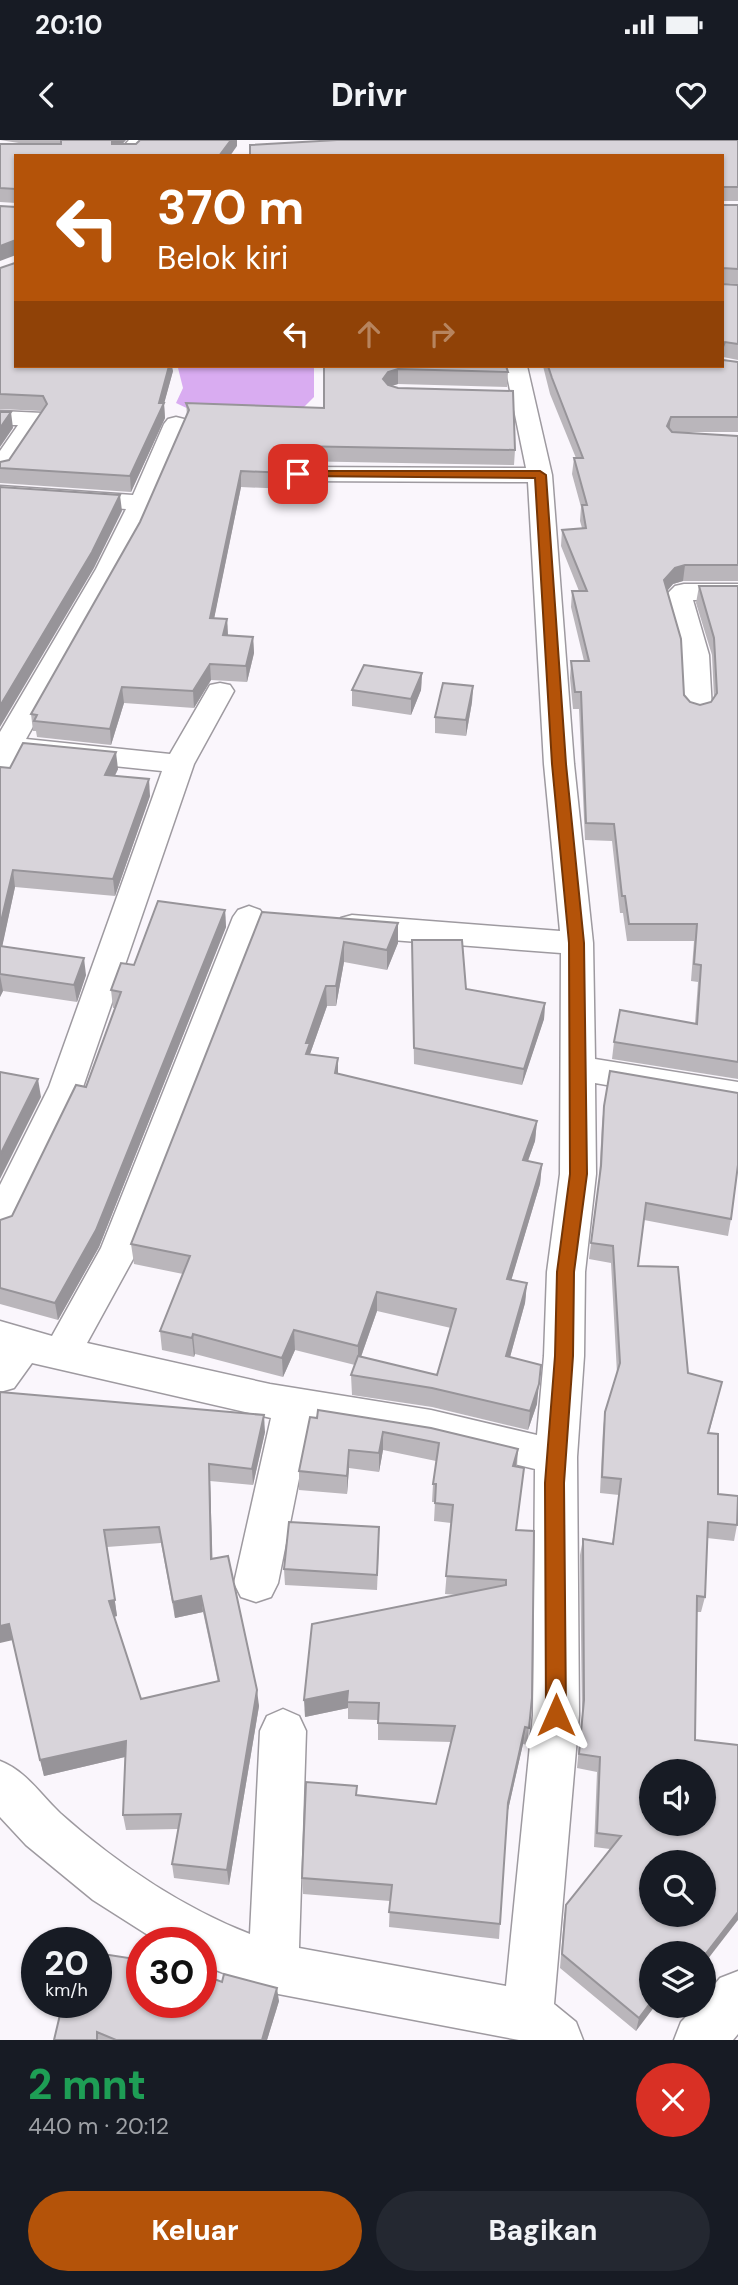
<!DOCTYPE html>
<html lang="id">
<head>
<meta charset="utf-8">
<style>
	body { margin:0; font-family:"DM Sans",sans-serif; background:#242831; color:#f1f3f6; height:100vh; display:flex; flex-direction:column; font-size:26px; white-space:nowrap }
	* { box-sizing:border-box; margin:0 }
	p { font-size:23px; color:#9ea1a6 }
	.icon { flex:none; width:38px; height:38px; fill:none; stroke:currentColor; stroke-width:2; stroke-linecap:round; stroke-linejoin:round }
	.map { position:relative; height:1900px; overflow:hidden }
	.side { display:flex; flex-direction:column; background:#171b24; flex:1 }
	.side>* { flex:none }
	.guide { position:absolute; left:14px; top:14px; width:710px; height:214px; border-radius:0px; box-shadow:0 2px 5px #0004; background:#b45309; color:#fff; overflow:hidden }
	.controls { position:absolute; left:639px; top:1619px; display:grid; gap:14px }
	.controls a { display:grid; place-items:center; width:77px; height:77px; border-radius:50%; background:#171b24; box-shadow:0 2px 5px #0004; font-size:35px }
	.speed { position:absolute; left:21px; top:1787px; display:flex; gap:14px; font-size:35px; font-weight:700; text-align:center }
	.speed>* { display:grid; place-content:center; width:91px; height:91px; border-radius:50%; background:#171b24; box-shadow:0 2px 5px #0004; line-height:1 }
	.speed small { font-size:18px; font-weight:400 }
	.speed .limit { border:10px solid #d22; background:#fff; color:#111 }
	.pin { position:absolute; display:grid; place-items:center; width:60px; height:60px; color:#fff; margin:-30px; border-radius:14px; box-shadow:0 4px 10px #0006 }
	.me { position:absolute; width:77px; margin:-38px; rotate:0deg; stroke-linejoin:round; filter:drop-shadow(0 0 5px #0008) }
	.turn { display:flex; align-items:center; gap:24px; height:147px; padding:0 28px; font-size:32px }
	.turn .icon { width:91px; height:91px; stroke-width:2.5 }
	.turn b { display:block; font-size:49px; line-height:60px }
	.lanes { display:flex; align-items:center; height:66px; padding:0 28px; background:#0003; justify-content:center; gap:35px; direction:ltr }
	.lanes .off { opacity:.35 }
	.round { display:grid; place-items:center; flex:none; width:74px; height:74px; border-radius:37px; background:#242831 }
	.summary { display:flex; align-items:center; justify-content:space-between; height:119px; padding:0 28px }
	h1 { font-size:42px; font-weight:800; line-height:52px; color:#1e9e55 }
	.action { display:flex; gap:14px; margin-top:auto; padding:14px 28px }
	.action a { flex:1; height:80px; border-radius:42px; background:#b45309; color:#fff; font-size:28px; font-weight:800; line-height:80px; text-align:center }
	.action a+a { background:#242831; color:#f1f3f6 }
	.status { display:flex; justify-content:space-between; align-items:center; height:49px; padding:0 35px; background:#171b24; direction:ltr }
	.status svg { height:19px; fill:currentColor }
	header { display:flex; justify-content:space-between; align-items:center; height:91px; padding:0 28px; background:#171b24; font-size:32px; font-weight:800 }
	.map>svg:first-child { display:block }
</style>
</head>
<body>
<div class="status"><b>20:10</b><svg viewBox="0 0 49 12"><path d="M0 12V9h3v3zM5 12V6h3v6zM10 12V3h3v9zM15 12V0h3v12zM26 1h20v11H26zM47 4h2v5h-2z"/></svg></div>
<header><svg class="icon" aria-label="back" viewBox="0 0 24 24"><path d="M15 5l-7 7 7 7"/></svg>Drivr<svg class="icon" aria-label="heart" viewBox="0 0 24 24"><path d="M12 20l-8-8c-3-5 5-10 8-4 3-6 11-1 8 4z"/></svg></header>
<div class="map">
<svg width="738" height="1900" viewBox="0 0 738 1900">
	<rect width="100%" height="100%" fill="#faf6fc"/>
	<!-- forest -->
	<path fill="#d9acf1" d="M148,226H314V257L297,274L195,272L176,263L183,248L178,228Z"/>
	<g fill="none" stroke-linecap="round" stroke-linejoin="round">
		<!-- street casing -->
		<g stroke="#9e9aa0" stroke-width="3">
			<g id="street">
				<path d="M129,0H150L135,16H115Z"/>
				<path d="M505,226H527L552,335L574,624L593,803L595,919L738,942V968L595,943L596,1034L585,1132L584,1216L577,1317L579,1575L554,1864L576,1882L583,1900H519L273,1853L201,1824V1802H159L93,1760L26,1705L0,1677V1621C26,1631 40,1654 60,1673C115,1722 181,1767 250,1794L260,1591L267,1576L283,1569L299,1576L306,1591L299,1808L506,1846L533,1575L535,1329L431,1304L310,1284L278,1443L271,1457L256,1462L241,1457L234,1443L271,1278L32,1223L14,1248L0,1252V1181L52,1196L101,1108L233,777L238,770L249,766L260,770L265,777L138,1110L87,1203L270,1244L431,1270L537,1295L544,1216L547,1132L560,1034L561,813L352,797L341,794L336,786L341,778L352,775L560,791L544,624L528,342L298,341L289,339L286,334L289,329L298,327L526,328Z"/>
				<path d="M0,271L43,273L47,278L9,334L0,336V311L18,285H0Z"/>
				<path d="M176,277L184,279L188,284L139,397L26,599L170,614L210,545L220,543L230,545L234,551L194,624L83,947L13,1092L0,1096V1045L49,947L162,631L17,616L10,627L0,630V592L96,429L126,369L0,360V346L133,355L164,284L168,279Z"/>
				<path d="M684,444H738V460H693L709,515L712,570L708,576L698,579L688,576L684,570L681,515L665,456L675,446Z"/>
				<path d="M738,1831V1894L733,1900H674L681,1882L696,1866H704V1857L720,1838Z"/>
			</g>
		</g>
		<!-- street -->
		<use href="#street" fill="#fff" fill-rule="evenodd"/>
	</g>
	<!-- wall -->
	<g fill="#bab6bb" fill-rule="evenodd">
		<path d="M0,0H126L122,4H136L140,0H237V6L16,16V63L0,62V4H25Z"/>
		<path d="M337,0H738V61H723V65H738V144L723,143L738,145V220L723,217V219V16H250V5Z"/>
		<path d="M16,67V226L173,231L164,263L165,278L131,352L0,343V322L9,320L42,271L0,269V128L15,123Z"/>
		<path d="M738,222V292H679L738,296V441H683L673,444L667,451L684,555L690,562L700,565L711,562L714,558L712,515L696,463L699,446H738V939L612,919L614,902L695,883L698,842L691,841L694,801H627L623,773H620L612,701L585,700L579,569H573L570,538L571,521H584L571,467L572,451H579L561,406L562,390L582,388L580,381L581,367L572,334L574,318H576L550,254L543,226H723Z"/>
		<path d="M324,226L508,232L507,247L398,244L391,246L515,310L514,325L293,321V325L289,328L290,342L289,349L241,347L214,478L227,479L228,495L253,497L254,513L247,542L211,540L194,568L124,563L111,605L37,597L36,591H33L31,574L140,382L187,276L186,263L324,268Z"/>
		<path d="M422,533L421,550L411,575L352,566V550Z"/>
		<path d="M473,546L472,562L466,596L435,593V577Z"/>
		<path d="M0,627L118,629L115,636L150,656L115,756L15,747L2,806L86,835L77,862L3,851L0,857Z"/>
		<path d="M225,770L226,787L99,1107L58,1180L0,1164V1080L12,1076L86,947L115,868H113L111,850L134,825Z"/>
		<path d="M262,772L398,803L387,830L344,822L336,866H327L310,914L338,934L537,981L535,1001L528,1021L542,1024L540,1044L511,1140L527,1143L525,1163L510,1217L537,1264L528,1290L432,1267L352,1255L351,1235L355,1225L295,1210L283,1237L195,1214L194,1217L162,1210L160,1191L183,1134L134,1124L131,1104ZM377,1171L451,1188L437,1235L361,1217Z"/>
		<path d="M412,800L466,849L545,863L544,879L522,945L414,924Z"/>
		<path d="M604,966L731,1079L728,1096L644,1080L638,1126L688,1233L718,1259L709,1293L718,1354L737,1385L734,1401L707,1398L705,1457L701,1472H697L695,1600L704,1813H651V1866L636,1891L560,1828L564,1778L566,1765L610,1709L594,1707L597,1632L577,1628L582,1575L580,1415L583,1399L612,1404L619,1355L600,1353L603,1289L605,1272L617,1233L611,1123L589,1119L599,1041L602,983Z"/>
		<path d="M0,1252L265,1292L253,1345L210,1341L212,1419L259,1566L229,1745L174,1738L172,1724L178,1689L126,1690L123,1675L125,1617L44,1636L13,1500ZM161,1403L175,1478L203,1472L218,1542L141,1559L114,1477L117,1476L107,1407Z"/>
		<path d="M310,1277L518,1309L517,1327V1390L532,1558L527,1605L523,1604L507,1674L499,1799L389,1787L390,1761L303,1754L302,1738L357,1646V1655L436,1664L451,1602L378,1600V1580L348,1579V1568L305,1577L458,1455L445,1454L451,1383L434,1381L435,1362H432L433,1344L436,1321L383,1310L379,1332L349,1328L347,1354L299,1350V1331Z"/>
		<path d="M379,1403L377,1450L285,1445L284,1429Z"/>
		<path d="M222,1842L279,1861L267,1900H54Z"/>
	</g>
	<!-- shaded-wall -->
	<g fill="#979499">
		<path d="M112,0H126L113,14Z"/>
		<path d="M231,0H237V6L230,16H219Z"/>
		<path d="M16,100V115L0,121V106Z"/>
		<path d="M169,226H172L173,231L164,264L165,278L131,352L130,336L159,263Z"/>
		<path d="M398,229V244L388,247L383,239L388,232Z"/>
		<path d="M11,272L13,288L0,307V288Z"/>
		<path d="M671,277L669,292L667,286Z"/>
		<path d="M293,306V325L289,328L290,342L289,349L288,333L283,317Z"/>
		<path d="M241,331V347L211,494L210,478Z"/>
		<path d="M120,355L122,371L94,428L0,587V566Z"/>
		<path d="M685,425L683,441L673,444L662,457L664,440L675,428Z"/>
		<path d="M227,479L228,496L223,495Z"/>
		<path d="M253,497L254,513L247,542L246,526Z"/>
		<path d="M210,524L211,540L194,568L193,551Z"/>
		<path d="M422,533L421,550L411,575V559Z"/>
		<path d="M473,546L472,562L466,596V580Z"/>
		<path d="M122,547L124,563L111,605L110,589Z"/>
		<path d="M116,612L118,629L107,651L105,635Z"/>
		<path d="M149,639L150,656L115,756L113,739Z"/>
		<path d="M13,730L15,747L0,817V786Z"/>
		<path d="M225,770L226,787L99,1107L58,1180L55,1163Z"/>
		<path d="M398,783V803L387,830V810Z"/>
		<path d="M344,802V822L336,866V846Z"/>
		<path d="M84,818L86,835L77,862L74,845Z"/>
		<path d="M0,835L3,851L0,857Z"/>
		<path d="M326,846L327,866L310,914L307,934L306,903Z"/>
		<path d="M545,863L544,879L522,945L524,929Z"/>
		<path d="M338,918V938L335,933Z"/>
		<path d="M38,939L41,957L0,1039V1015Z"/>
		<path d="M537,981L535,1001L521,1040L523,1020Z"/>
		<path d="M542,1024L540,1044L506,1158L507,1139Z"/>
		<path d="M527,1143L525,1163L505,1235L506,1216Z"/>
		<path d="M377,1152V1171L358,1225V1206Z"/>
		<path d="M294,1190L295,1210L283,1237L282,1218Z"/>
		<path d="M193,1194L195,1214L194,1217L192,1198Z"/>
		<path d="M539,1244L537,1264L528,1290L530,1271Z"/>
		<path d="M264,1275L265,1292L253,1345L252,1329Z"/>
		<path d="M383,1292V1310L379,1332V1313Z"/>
		<path d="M518,1309L516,1327L513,1326Z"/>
		<path d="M349,1310V1328L347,1354V1336Z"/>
		<path d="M209,1324L210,1341L213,1435L211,1419Z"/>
		<path d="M107,1407L117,1476L112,1477L109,1461Z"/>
		<path d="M201,1456L203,1472L175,1478L173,1462Z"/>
		<path d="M9,1484L13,1500L0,1503V1486Z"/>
		<path d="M257,1550L259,1566L229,1745L227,1730Z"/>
		<path d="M348,1551V1568L305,1577L304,1560Z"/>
		<path d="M525,1587L523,1604L506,1679L508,1663Z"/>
		<path d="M126,1601L129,1616L44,1636L40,1620Z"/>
		<path d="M738,1772V1780L704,1824V1816Z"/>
		<path d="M277,1848L279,1861L267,1900H262Z"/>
		<path d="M651,1862V1866H655L636,1891L639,1878Z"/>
	</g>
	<!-- building -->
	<g fill="#d8d4da" stroke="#979499" stroke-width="2" fill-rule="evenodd">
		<path d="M61,0H112V4H136L140,0H231L219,16H16V49L0,48V4H61Z"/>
		<path d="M337,0H738V47H723V65H738V129L723,128V144L738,145V204L725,202L723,207V16H250V5Z"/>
		<path d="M0,66L16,67V100L0,106Z"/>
		<path d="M16,111V226H169L159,263H164L130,336L0,328V322L9,320L47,264L43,256L0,254V128L15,123Z"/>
		<path d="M723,220L738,222V277H671L667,286L672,292L738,296V425H685L675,428L664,440L681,499L684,555L690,562L700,565L711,562L717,553L714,498L699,446H738V922L614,902L620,870L697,884L701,825L694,824L697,784H629L625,756H622L614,684L586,683L581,552H575L571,521H589L572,451H587L562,390L586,388L582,365H587L574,318H583L552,238L548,226H723Z"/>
		<path d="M324,226H506L508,232L398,229L388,232L383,239L388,245L398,248L513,251L515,310L293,306L292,310L283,317L289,326L288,333L241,331L210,478L227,479L223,495L253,497L246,526L210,524L193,551L122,547L110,589L34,581L37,575L31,574L140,382L189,270L186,263L324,268Z"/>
		<path d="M0,272H11L0,288Z"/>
		<path d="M0,347L120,355L92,412L0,566Z"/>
		<path d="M364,525L422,533L411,559L352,550Z"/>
		<path d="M443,543L473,546L466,580L435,577Z"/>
		<path d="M23,603L116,612L105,635L149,639L113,739L13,730L0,786V627L10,628Z"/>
		<path d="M158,761L225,770L96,1090L55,1163L0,1148V1080L12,1076L76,945L86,947L121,852L111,850L121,823L134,825Z"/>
		<path d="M262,772L398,783L387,810L344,802L336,846H326L306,903H310L306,914L338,918L335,933L537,981L523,1020L542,1024L507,1139L527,1143L506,1216L541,1225L539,1244L530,1271L432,1248L351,1235L358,1216L437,1235L456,1169L377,1152L358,1206L294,1190L282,1218L193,1194L192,1198L160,1191L190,1116L131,1104Z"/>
		<path d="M412,800H462L466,849L545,863L524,929L414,908Z"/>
		<path d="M0,806L84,818L74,845L0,834Z"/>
		<path d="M610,931L738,953V1025L731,1079L646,1063L638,1126L678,1127L688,1233L722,1242L708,1293L718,1294V1354L738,1356L737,1385L708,1382L705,1457L697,1456L695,1600L738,1605V1772L704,1816V1813H695L691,1809L688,1813H651V1862L639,1878L562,1814L566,1765L621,1696L597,1693L600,1617L579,1614L584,1560L583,1399L613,1404L621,1339L602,1337L605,1272L620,1223L613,1106L591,1103L601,1026L604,966ZM651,1631H704V1684H651ZM651,1722H704V1774H651Z"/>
		<path d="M0,932L38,939L0,1015Z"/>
		<path d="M0,1252L264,1275L252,1329L209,1324L211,1419L228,1416L257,1550L227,1730L172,1724L181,1674L123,1675L126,1601L40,1620L9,1484L0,1486ZM159,1387L173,1462L201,1456L219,1541L141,1559L109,1461L115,1460L104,1390Z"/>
		<path d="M318,1270L431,1288L518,1309L513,1326L524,1328L516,1390L534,1391L532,1558L529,1588L525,1587L508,1663L500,1784L389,1772L392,1745L302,1738L306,1642L357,1646L356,1655L436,1664L455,1586L378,1583L379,1563L347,1562L348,1551L304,1560L312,1484L506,1445V1440L446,1436L453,1365L435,1363L436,1344H433L439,1303L383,1292L379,1313L349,1310L347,1336L299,1331L310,1277L317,1278Z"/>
		<path d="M289,1382L379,1387L377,1435L284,1429Z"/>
		<path d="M96,1813L142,1820V1862H201V1834L222,1842L224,1834L277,1848L262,1900H116L97,1892V1900H54L63,1862H96Z"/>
	</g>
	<!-- route -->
	<path fill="#b45309" stroke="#753606" stroke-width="2" d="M298,331H540L546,335L566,624L584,803L587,1034L574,1132L573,1216L564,1343L566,1575L563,1582L556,1585L549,1582L546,1575L545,1343L555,1216L557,1132L570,1034L569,803L552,624L535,338L294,336V332Z"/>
</svg>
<div class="controls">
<a><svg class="icon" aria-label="sound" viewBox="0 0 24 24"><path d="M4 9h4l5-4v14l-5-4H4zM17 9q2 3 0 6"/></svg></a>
<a><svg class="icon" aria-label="search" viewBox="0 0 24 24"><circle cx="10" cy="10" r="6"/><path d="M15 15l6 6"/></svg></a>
<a><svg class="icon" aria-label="layers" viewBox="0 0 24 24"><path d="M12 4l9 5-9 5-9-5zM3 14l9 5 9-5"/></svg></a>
</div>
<div class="speed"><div>20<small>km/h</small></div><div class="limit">30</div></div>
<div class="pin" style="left:298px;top:334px;background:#d93025"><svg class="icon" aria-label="arrive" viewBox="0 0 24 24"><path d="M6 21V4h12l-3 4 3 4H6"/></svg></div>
<svg class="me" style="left:556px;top:1575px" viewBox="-20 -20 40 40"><path d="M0-17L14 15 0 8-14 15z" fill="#b45309" stroke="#fff" stroke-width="4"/></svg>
<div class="guide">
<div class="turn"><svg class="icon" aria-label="left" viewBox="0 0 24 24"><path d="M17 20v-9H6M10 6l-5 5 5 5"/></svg><div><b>370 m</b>Belok kiri</div></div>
<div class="lanes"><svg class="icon" aria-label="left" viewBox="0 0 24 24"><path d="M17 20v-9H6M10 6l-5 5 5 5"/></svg><svg class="icon off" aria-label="ahead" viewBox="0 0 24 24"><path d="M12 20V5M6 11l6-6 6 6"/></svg><svg class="icon off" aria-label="right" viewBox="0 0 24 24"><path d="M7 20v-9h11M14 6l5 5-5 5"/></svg></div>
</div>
</div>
<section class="side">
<div class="summary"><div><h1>2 mnt</h1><p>440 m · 20:12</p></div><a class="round" style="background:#d93025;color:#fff"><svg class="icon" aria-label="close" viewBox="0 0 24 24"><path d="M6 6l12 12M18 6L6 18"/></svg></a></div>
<div class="action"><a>Keluar</a><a>Bagikan</a></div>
</section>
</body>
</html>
